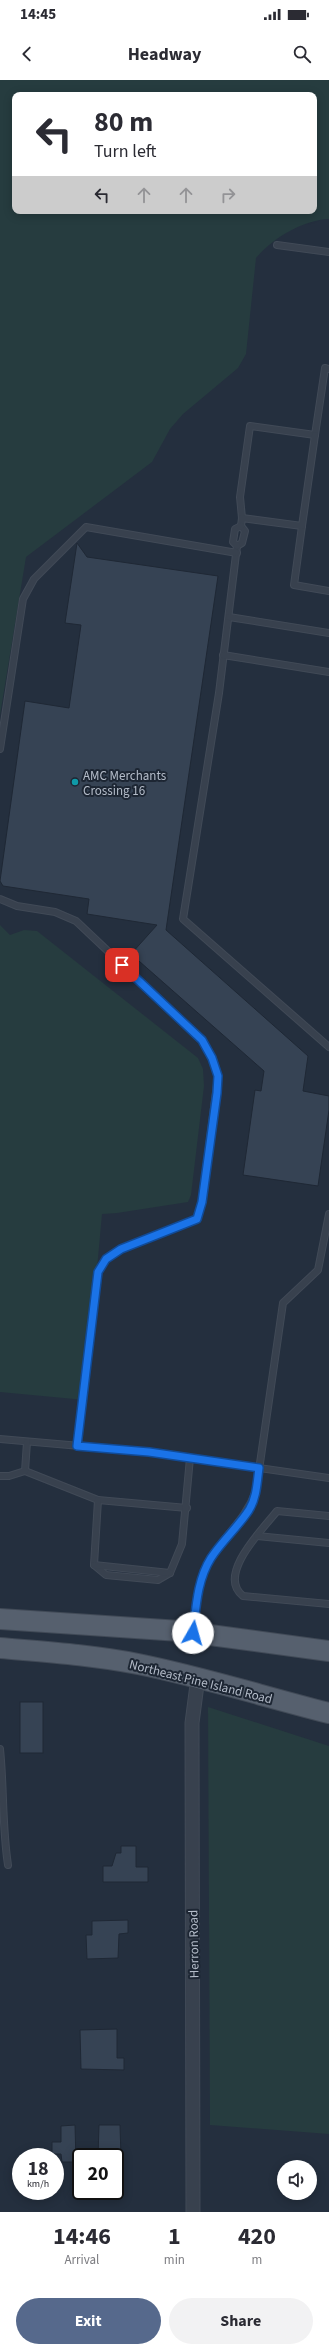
<!DOCTYPE html>
<html lang="en">
<head>
<meta charset="utf-8">
<style>
	body { margin:0; font-family:"Source Sans 3",sans-serif; background:#f2f2f3; color:#2b2b33; height:100vh; display:flex; flex-direction:column; font-size:15px; white-space:nowrap }
	* { box-sizing:border-box; margin:0 }
	p { font-size:13px; color:#7c7c81 }
	.icon { flex:none; width:22px; height:22px; fill:none; stroke:currentColor; stroke-width:2; stroke-linecap:round; stroke-linejoin:round }
	.map { position:relative; height:2132px; overflow:hidden }
	.panel { display:flex; flex-direction:column; background:#fff; flex:1 }
	.panel>* { flex:none }
	.top-card { position:absolute; left:12px; top:12px; width:305px; height:122px; border-radius:8px; box-shadow:0 2px 10px #0003; background:#fff; color:#2b2b33; overflow:hidden }
	.fabs { position:absolute; left:277px; top:2080px; display:grid; gap:8px }
	.fabs a { display:grid; place-items:center; width:40px; height:40px; border-radius:50%; background:#fff; box-shadow:0 2px 10px #0003; font-size:20px }
	.speed { position:absolute; left:12px; top:2068px; display:flex; gap:8px; font-size:20px; font-weight:700; text-align:center }
	.speed>* { display:grid; place-content:center; width:52px; height:52px; border-radius:50%; background:#fff; box-shadow:0 2px 10px #0003; line-height:1 }
	.speed small { font-size:10px; font-weight:400 }
	.speed .limit { border:2px solid #111; border-radius:6px; background:#fff; color:#111 }
	.pin { position:absolute; display:grid; place-items:center; width:34px; height:34px; color:#fff; margin:-17px; border-radius:8px; box-shadow:0 2px 6px #0006 }
	.me { position:absolute; width:44px; margin:-22px; rotate:7deg; stroke-linejoin:round; filter:drop-shadow(0 0 3px #0008) }
	.turn { display:flex; align-items:center; gap:14px; height:84px; padding:0 16px; font-size:18px }
	.turn .icon { width:52px; height:52px; stroke-width:2.5 }
	.turn b { display:block; font-size:28px; line-height:34px }
	.lanes { display:flex; align-items:center; height:38px; padding:0 16px; background:#0003; justify-content:center; gap:20px; direction:ltr }
	.lanes .off { opacity:.35 }
	.eta { display:flex; justify-content:space-evenly; align-items:center; height:68px; text-align:center }
	.eta b { font-size:24px; font-weight:700; line-height:28px }
	.button { display:flex; gap:8px; margin-top:auto; padding:8px 16px }
	.button a { flex:1; height:46px; border-radius:24px; background:#56698c; color:#fff; font-size:16px; font-weight:700; line-height:46px; text-align:center }
	.button a+a { background:#f2f2f3; color:#2b2b33 }
	.status { display:flex; justify-content:space-between; align-items:center; height:28px; padding:0 20px; background:#fff; direction:ltr }
	.status svg { height:11px; fill:currentColor }
	header { display:flex; justify-content:space-between; align-items:center; height:52px; padding:0 16px; background:#fff; font-size:18px; font-weight:700 }
	.map>svg:first-child { display:block }
</style>
</head>
<body>
<div class="status"><b>14:45</b><svg viewBox="0 0 49 12"><path d="M0 12V9h3v3zM5 12V6h3v6zM10 12V3h3v9zM15 12V0h3v12zM26 1h20v11H26zM47 4h2v5h-2z"/></svg></div>
<header><svg class="icon" aria-label="back" viewBox="0 0 24 24"><path d="M15 5l-7 7 7 7"/></svg>Headway<svg class="icon" aria-label="search" viewBox="0 0 24 24"><circle cx="10" cy="10" r="6"/><path d="M15 15l6 6"/></svg></header>
<div class="map">
<svg width="329" height="2132" viewBox="0 0 329 2132">
	<rect width="100%" height="100%" fill="#242f3e"/>
	<!-- green -->
	<g fill="#263c3f" fill-rule="evenodd">
		<path d="M0,0H329V139C303,140 273,158 256,178L246,274L238,288L183,334L170,349L152,382L26,477L0,635ZM15,15H314V131H15Z"/>
		<path d="M0,845L10,855L24,850L37,851L198,978L203,989L204,1006L191,1115L188,1122L117,1133L102,1134L85,1320L0,1312Z"/>
		<path d="M208,1627L329,1666V2054L210,2045Z"/>
	</g>
	<!-- building -->
	<g fill="#364354" stroke="#1f2835">
		<path d="M77,463L87,477L218,496L166,850L308,976L303,1011L329,1016V1030L318,1106L243,1095L255,1010L261,1011L264,991L131,874L157,845L87,834L89,819L3,806L0,801L25,621L69,628L81,545L65,543Z"/>
		<rect x="20" y="1622" width="23" height="51"/>
		<path d="M121,1766H136V1787H148V1802H103V1786H112L116,1773H121Z"/>
		<path d="M128,1840V1853L119,1854L118,1878L87,1879L86,1855H92V1841Z"/>
		<path d="M117,1949V1978H124V1990L81,1989L80,1950Z"/>
		<path d="M75,2045L76,2082H62L61,2074H52V2062H61V2046Z"/>
		<path d="M99,2045H120L121,2077H98Z"/>
	</g>
	<g fill="none" stroke-linecap="round" stroke-linejoin="round">
		<!-- lane casing -->
		<g stroke="#414a57" stroke-width="8">
			<g id="lane">
				<path d="M277,165L329,172"/>
				<path d="M242,438L240,417L250,346L315,355L325,288L329,289"/>
				<path d="M302,446L294,505L329,511"/>
				<path d="M237,466L219,613L183,839L329,967"/>
				<path d="M237,466L242,463L245,451L241,446L242,438L302,446L315,355"/>
				<path d="M237,466L233,462L235,449L241,446"/>
				<path d="M229,537L329,553"/>
				<path d="M223,575L329,592"/>
				<path d="M0,669L23,519L34,499L86,447L237,473"/>
				<path d="M0,819L17,826L55,832L76,841L202,960L213,979L218,996L202,1122L197,1139L121,1169L106,1179L98,1192L77,1366"/>
				<path d="M0,1359L149,1372L329,1398"/>
				<path d="M25,1391L98,1420L187,1428"/>
				<path d="M0,1396H9L25,1391L27,1362"/>
				<path d="M98,1420L94,1485L106,1495L158,1500L170,1493L182,1464L190,1378"/>
				<path d="M329,1436L277,1431C263,1449 216,1495 243,1516L329,1524"/>
				<path d="M257,1456L329,1463"/>
				<path d="M94,1485L170,1493"/>
				<path d="M193,1551C196,1527 197,1501 210,1480C225,1454 245,1441 256,1411L283,1223L318,1190L329,1134"/>
				<path d="M0,1669C4,1708 2,1746 8,1785"/>
			</g>
		</g>
		<!-- street casing -->
		<g stroke="#414a57" stroke-width="15">
			<path id="street" d="M193,2132L192,1643L198,1597"/>
		</g>
		<!-- primary casing -->
		<g stroke="#414a57" stroke-width="22">
			<g id="primary">
				<path d="M0,1539L180,1551L329,1571"/>
				<path d="M0,1568C46,1572 93,1575 138,1584C203,1597 265,1617 329,1633"/>
			</g>
		</g>
		<!-- lane -->
		<use href="#lane" stroke="#38414e" stroke-width="6"/>
		<!-- street -->
		<use href="#street" stroke="#38414e" stroke-width="13"/>
		<!-- primary -->
		<use href="#primary" stroke="#56606e" stroke-width="20"/>
	</g>
	<g fill="none" stroke-linecap="round" stroke-linejoin="round">
		<!-- route casing -->
		<g stroke="#114b97" stroke-width="10">
			<path id="route" d="M122,885L202,960L212,978L218,996L217,1013L202,1122L197,1139L121,1169L106,1179L98,1192L77,1366L149,1372L259,1388C257,1402 257,1417 249,1430C238,1447 222,1461 211,1478C197,1500 196,1528 193,1553"/>
		</g>
		<!-- route -->
		<use href="#route" stroke="#1a73e8" stroke-width="7"/>
	</g>
	<!-- markers -->
	<circle fill="#0f9aa8" stroke="#1d2633" stroke-width="1.5" cx="75" cy="702" r="4"/>
	<g text-anchor="middle" stroke-width="4" stroke-linejoin="round" paint-order="stroke">
		<!-- poi labels -->
		<g font-size="13" fill="#b4bcc9" stroke="#1d2633" text-anchor="start">
			<text x="83" y="700">AMC Merchants<tspan x="83" dy="15">Crossing 16</tspan></text>
		</g>
		<!-- street labels -->
		<g font-size="13" fill="#b4bcc9" stroke="#1d2633">
			<text transform="translate(201 1601) rotate(14)" y="5">Northeast Pine Island Road</text>
			<text transform="translate(193 1864) rotate(-91)" y="5">Herron Road</text>
		</g>
	</g>
</svg>
<div class="fabs">
<a><svg class="icon" aria-label="sound" viewBox="0 0 24 24"><path d="M4 9h4l5-4v14l-5-4H4zM17 9q2 3 0 6"/></svg></a>
</div>
<div class="speed"><div>18<small>km/h</small></div><div class="limit">20</div></div>
<div class="pin" style="left:122px;top:885px;background:#d93025"><svg class="icon" aria-label="arrive" viewBox="0 0 24 24"><path d="M6 21V4h12l-3 4 3 4H6"/></svg></div>
<svg class="me" style="left:193px;top:1553px" viewBox="-20 -20 40 40"><circle r="19" fill="#fff"/><path d="M0-13L10 11 0 6-10 11z" fill="#1a73e8"/></svg>
<div class="top-card">
<div class="turn"><svg class="icon" aria-label="left" viewBox="0 0 24 24"><path d="M17 20v-9H6M10 6l-5 5 5 5"/></svg><div><b>80 m</b>Turn left</div></div>
<div class="lanes"><svg class="icon" aria-label="left" viewBox="0 0 24 24"><path d="M17 20v-9H6M10 6l-5 5 5 5"/></svg><svg class="icon off" aria-label="ahead" viewBox="0 0 24 24"><path d="M12 20V5M6 11l6-6 6 6"/></svg><svg class="icon off" aria-label="ahead" viewBox="0 0 24 24"><path d="M12 20V5M6 11l6-6 6 6"/></svg><svg class="icon off" aria-label="right" viewBox="0 0 24 24"><path d="M7 20v-9h11M14 6l5 5-5 5"/></svg></div>
</div>
</div>
<section class="panel">
<div class="eta">
<div><b>14:46</b><p>Arrival</p></div>
<div><b>1</b><p>min</p></div>
<div><b>420</b><p>m</p></div>
</div>
<div class="button"><a>Exit</a><a>Share</a></div>
</section>
</body>
</html>
